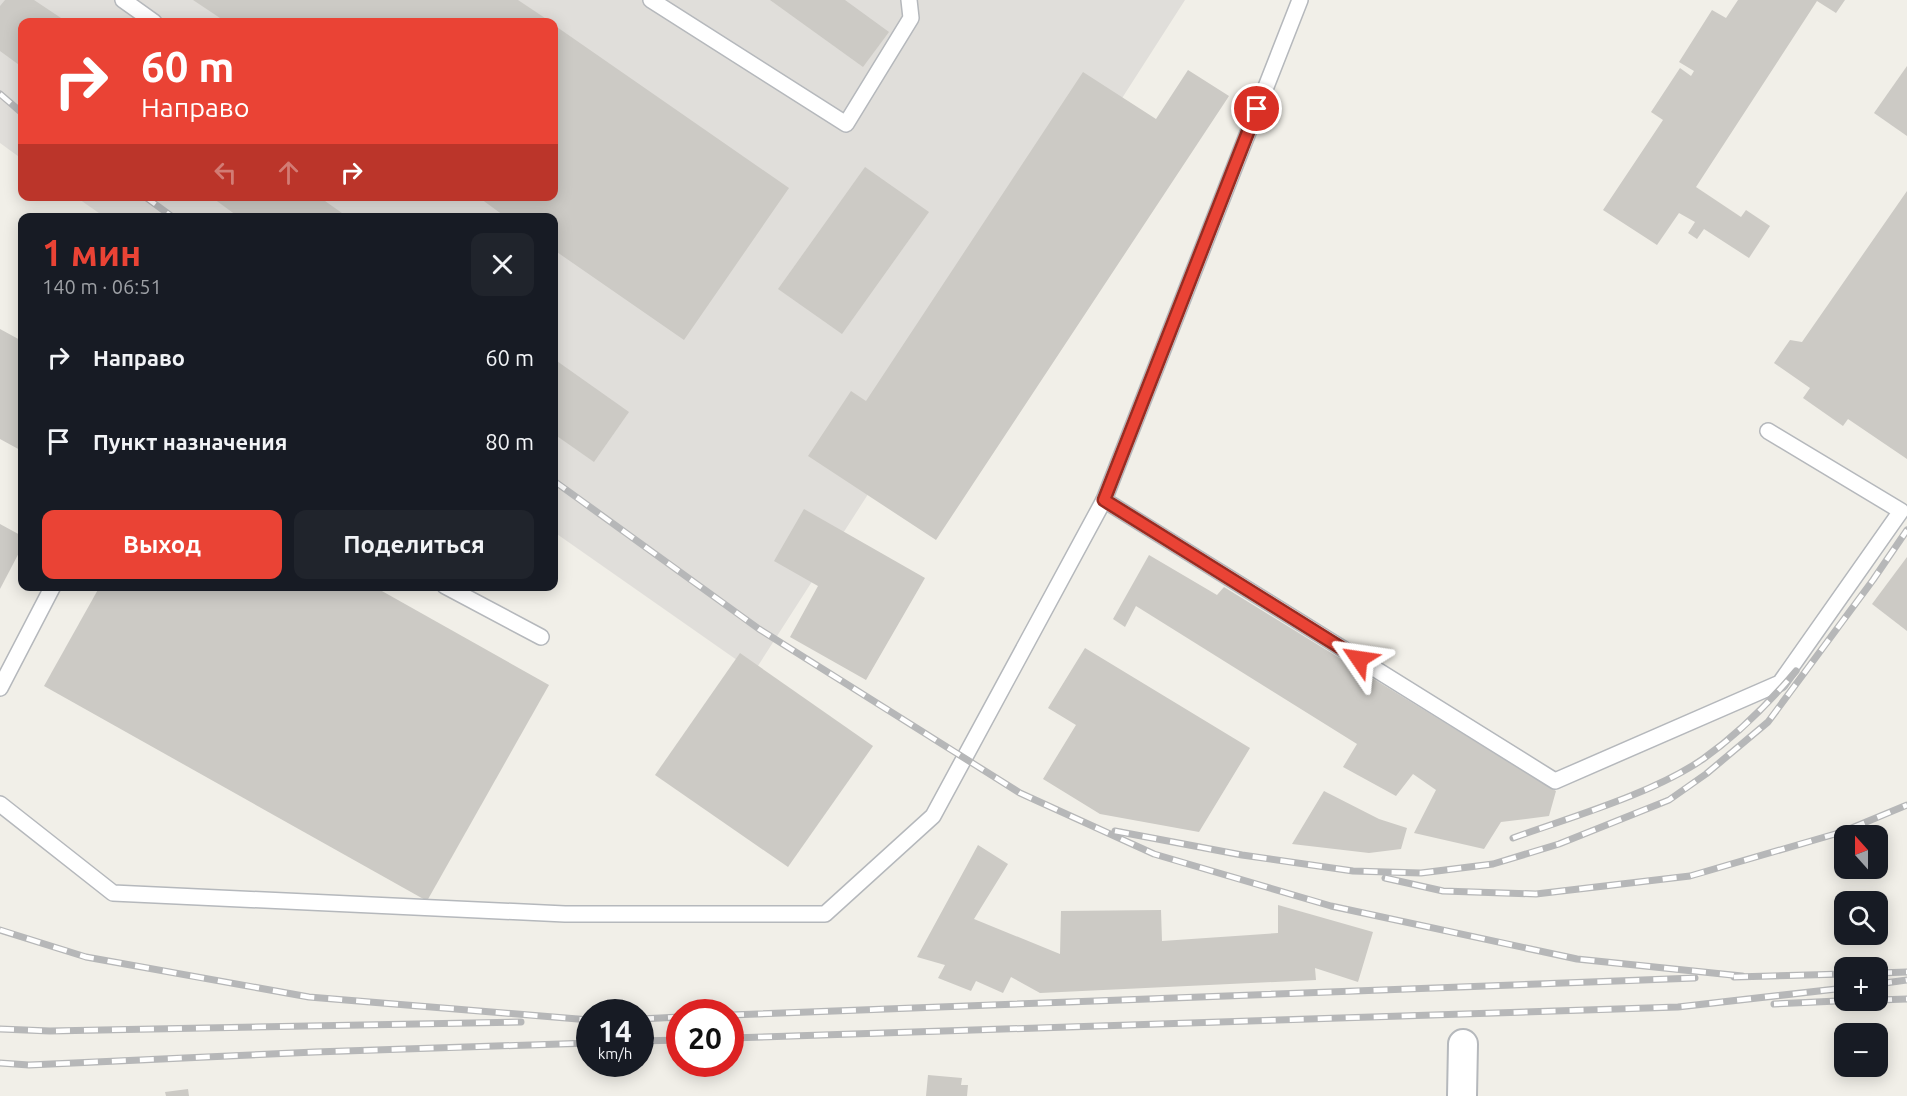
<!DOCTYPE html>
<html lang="ru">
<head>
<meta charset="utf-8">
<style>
	body { margin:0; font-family:Ubuntu,sans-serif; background:#20242c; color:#f1f3f6; height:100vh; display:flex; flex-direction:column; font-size:22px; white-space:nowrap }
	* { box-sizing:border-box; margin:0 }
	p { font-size:20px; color:#9ea1a6 }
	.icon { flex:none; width:33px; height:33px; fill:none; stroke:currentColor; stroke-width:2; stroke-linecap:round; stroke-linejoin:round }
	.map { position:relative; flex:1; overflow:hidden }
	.details { position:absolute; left:18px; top:213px; width:540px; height:378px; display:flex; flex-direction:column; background:#171b24; border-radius:12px; box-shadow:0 3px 15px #0003 }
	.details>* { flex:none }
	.hud { position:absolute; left:18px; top:18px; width:540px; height:183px; border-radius:12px; box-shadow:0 3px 15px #0003; background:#ea4335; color:#fff; overflow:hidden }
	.needle { width:39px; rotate:339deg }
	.tools { position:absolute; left:1834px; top:825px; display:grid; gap:12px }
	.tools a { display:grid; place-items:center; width:54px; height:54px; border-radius:12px; background:#171b24; box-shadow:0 3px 15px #0003; font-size:30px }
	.speed { position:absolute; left:576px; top:999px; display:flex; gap:12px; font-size:30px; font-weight:700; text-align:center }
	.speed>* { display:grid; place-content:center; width:78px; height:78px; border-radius:50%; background:#171b24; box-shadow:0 3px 15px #0003; line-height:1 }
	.speed small { font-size:15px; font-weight:400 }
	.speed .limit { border:9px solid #d22; background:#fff; color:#111 }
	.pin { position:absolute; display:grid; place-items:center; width:51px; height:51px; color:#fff; margin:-26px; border:3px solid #fff; border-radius:50%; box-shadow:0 2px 6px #0007 }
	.me { position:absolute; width:66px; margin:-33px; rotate:302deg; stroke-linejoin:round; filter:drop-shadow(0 0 4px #0008) }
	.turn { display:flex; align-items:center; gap:21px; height:126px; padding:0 24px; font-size:27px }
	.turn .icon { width:78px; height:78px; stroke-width:2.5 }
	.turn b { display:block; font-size:42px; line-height:51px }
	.lanes { display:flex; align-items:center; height:57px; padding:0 24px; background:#0003; justify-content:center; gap:30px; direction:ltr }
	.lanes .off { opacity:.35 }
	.round { display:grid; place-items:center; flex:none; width:63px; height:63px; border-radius:12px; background:#20242c }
	.summary { display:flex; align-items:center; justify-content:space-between; height:102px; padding:0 24px }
	h1 { font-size:36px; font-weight:700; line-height:45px; color:#ea4335 }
	.button { display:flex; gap:12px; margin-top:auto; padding:12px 24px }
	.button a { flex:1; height:69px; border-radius:12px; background:#ea4335; color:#fff; font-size:24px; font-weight:700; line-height:69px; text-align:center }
	.button a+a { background:#20242c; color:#f1f3f6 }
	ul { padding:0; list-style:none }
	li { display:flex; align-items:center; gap:18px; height:84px; padding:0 24px }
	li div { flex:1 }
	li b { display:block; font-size:22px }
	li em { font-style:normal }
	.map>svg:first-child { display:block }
</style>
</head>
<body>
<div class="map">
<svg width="1907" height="1096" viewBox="0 0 1907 1096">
	<rect width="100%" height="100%" fill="#f1efe8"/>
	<!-- industrial -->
	<path fill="#e0deda" d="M0,0H1185L754,672L554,532V218H106L76,197L554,196V22H22V159L0,143Z"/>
	<!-- building -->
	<g fill="#cccac5">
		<path d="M5,0H34L67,22H22V67L0,51V6Z"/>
		<path d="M193,0H518L551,22H226Z"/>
		<path d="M770,0H845L889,32L863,67Z"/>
		<path d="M1738,0H1845L1836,13L1817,1L1696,187L1741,217L1746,210L1770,226L1749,258L1704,229L1697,239L1688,233L1695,222L1679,213L1657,245L1603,210L1663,120L1651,112L1680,68L1691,76L1694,71L1679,62L1712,10L1726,18Z"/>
		<path d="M554,25L789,188L684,340L554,250V218H507L477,196H554Z"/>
		<path d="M1907,66V136L1874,113Z"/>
		<path d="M1188,70L1229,96L936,540L808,456L851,391L866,401L1083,72L1156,119Z"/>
		<path d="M865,167L929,212L842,334L778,289Z"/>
		<path d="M1907,191V459L1848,419L1843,426L1803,398L1810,388L1774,363L1790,340L1802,342Z"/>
		<path d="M210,196H318L349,218H240Z"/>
		<path d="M0,329L22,341V451L0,439Z"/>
		<path d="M554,359L629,412L594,462L554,434Z"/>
		<path d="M804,509L925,578L866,680L790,637L818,586L774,561Z"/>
		<path d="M0,524L22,536V547L0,589Z"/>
		<path d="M1149,555L1217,595L1224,587L1556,791L1549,816L1501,822L1484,849L1414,833L1436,790L1413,774L1396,796L1343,767L1357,744L1136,606L1125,627L1113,619Z"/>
		<path d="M1907,557V631L1872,604Z"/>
		<path d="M100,586H373L549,685L427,901L44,686Z"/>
		<path d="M1085,648L1250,748L1199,832L1100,814L1043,779L1076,725L1048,708Z"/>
		<path d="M740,653L873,746L788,867L655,775Z"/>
		<path d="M1324,791L1379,819L1407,828L1401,849L1369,853L1292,844Z"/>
		<path d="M978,845L1008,864L974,919L1060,954L1061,911L1161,910L1162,941L1278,933V905L1373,932L1358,982L1315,968L1316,980L1040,993L1011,977L1003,993L976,981L971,991L938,978L945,965L917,957Z"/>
		<path d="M928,1075L962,1078L961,1085H968L967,1096H926Z"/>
		<path d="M188,1089L189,1096H166L165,1092Z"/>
	</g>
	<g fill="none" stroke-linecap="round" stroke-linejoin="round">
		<!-- service casing -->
		<g stroke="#b5b8bc" stroke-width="18">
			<g id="service">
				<path d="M123,0L154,22"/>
				<path d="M651,0L846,124L911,18L909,0"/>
				<path d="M1300,0L1104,500L1555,781L1780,683L1901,511L1768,431"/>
				<path d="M445,586L541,637"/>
				<path d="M0,688L53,586"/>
				<path d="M0,804L113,893L565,914H825L933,816L1104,500"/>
			</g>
		</g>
		<!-- minor casing -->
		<g stroke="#b5b8bc" stroke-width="32">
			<path id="minor" d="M1462,1096L1463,1044"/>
		</g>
		<!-- service -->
		<use href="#service" stroke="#fff" stroke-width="15"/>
		<!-- minor -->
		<use href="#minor" stroke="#fff" stroke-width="28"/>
		<!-- rail casing -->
		<g stroke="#b6b7b8" stroke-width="7">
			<g id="rail">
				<path d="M0,94L22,113"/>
				<path d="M144,196L174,218"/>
				<path d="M554,481L759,629L1020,793L1154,854L1331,906L1577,959L1742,976"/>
				<path d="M1115,831L1242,855L1353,871L1421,873L1493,864L1559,844L1669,800L1706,774L1768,722L1873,580L1907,530"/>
				<path d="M1513,838C1571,817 1652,794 1703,759C1738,734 1768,704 1796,671"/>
				<path d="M1385,878L1443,891L1536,894L1690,876L1842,832L1907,805"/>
				<path d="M0,930L86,957L309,997L590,1020"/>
				<path d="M1878,973L1907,972"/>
				<path d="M1734,977L1845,974"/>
				<path d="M1878,984L1907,980"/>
				<path d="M1878,1000L1907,999"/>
				<path d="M1774,1004L1859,1000"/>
				<path d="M730,1015L1695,978"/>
				<path d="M640,1019L680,1017"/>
				<path d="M0,1029L50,1031L521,1022"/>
				<path d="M730,1038L1678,1007L1845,988"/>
				<path d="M640,1041L680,1040"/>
				<path d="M0,1063L29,1065L315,1052L590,1043"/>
			</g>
		</g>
		<!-- rail -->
		<use href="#rail" stroke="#fff" stroke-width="4.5" stroke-dasharray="14" stroke-linecap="butt"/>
	</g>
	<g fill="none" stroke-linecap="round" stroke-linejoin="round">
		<!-- route casing -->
		<g stroke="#982c22" stroke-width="15">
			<path id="route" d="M1257,109L1104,500L1359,659"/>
		</g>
		<!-- route -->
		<use href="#route" stroke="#ea4335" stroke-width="10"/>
	</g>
</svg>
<div class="tools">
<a><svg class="needle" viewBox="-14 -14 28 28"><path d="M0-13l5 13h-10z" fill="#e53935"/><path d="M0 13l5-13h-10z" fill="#9ea1a6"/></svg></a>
<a><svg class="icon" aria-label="search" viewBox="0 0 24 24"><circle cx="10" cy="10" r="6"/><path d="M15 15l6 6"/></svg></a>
<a>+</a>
<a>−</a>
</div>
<div class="speed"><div>14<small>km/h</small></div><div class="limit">20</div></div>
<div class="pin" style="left:1257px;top:109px;background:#d93025"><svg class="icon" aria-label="arrive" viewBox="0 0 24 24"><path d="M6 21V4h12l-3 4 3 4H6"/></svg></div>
<svg class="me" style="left:1359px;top:659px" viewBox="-20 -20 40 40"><path d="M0-17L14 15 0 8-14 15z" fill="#ea4335" stroke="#fff" stroke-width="4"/></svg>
<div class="hud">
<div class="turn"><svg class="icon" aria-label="right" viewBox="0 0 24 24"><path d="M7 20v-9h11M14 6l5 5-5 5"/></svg><div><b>60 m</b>Направо</div></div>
<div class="lanes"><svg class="icon off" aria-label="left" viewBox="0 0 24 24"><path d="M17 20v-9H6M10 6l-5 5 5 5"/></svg><svg class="icon off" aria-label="ahead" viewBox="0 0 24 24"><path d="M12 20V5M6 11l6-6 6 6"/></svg><svg class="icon" aria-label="right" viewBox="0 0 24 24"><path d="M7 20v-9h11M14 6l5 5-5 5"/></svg></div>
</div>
<section class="details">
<div class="summary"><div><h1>1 мин</h1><p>140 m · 06:51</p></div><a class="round"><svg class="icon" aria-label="close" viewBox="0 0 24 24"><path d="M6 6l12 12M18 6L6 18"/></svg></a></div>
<ul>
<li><svg class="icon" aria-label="right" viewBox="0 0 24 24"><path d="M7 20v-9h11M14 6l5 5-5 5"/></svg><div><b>Направо</b></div><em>60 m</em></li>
<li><svg class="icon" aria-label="arrive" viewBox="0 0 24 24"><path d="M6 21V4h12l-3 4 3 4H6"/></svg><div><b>Пункт назначения</b></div><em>80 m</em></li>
</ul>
<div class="button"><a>Выход</a><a>Поделиться</a></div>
</section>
</div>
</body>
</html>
